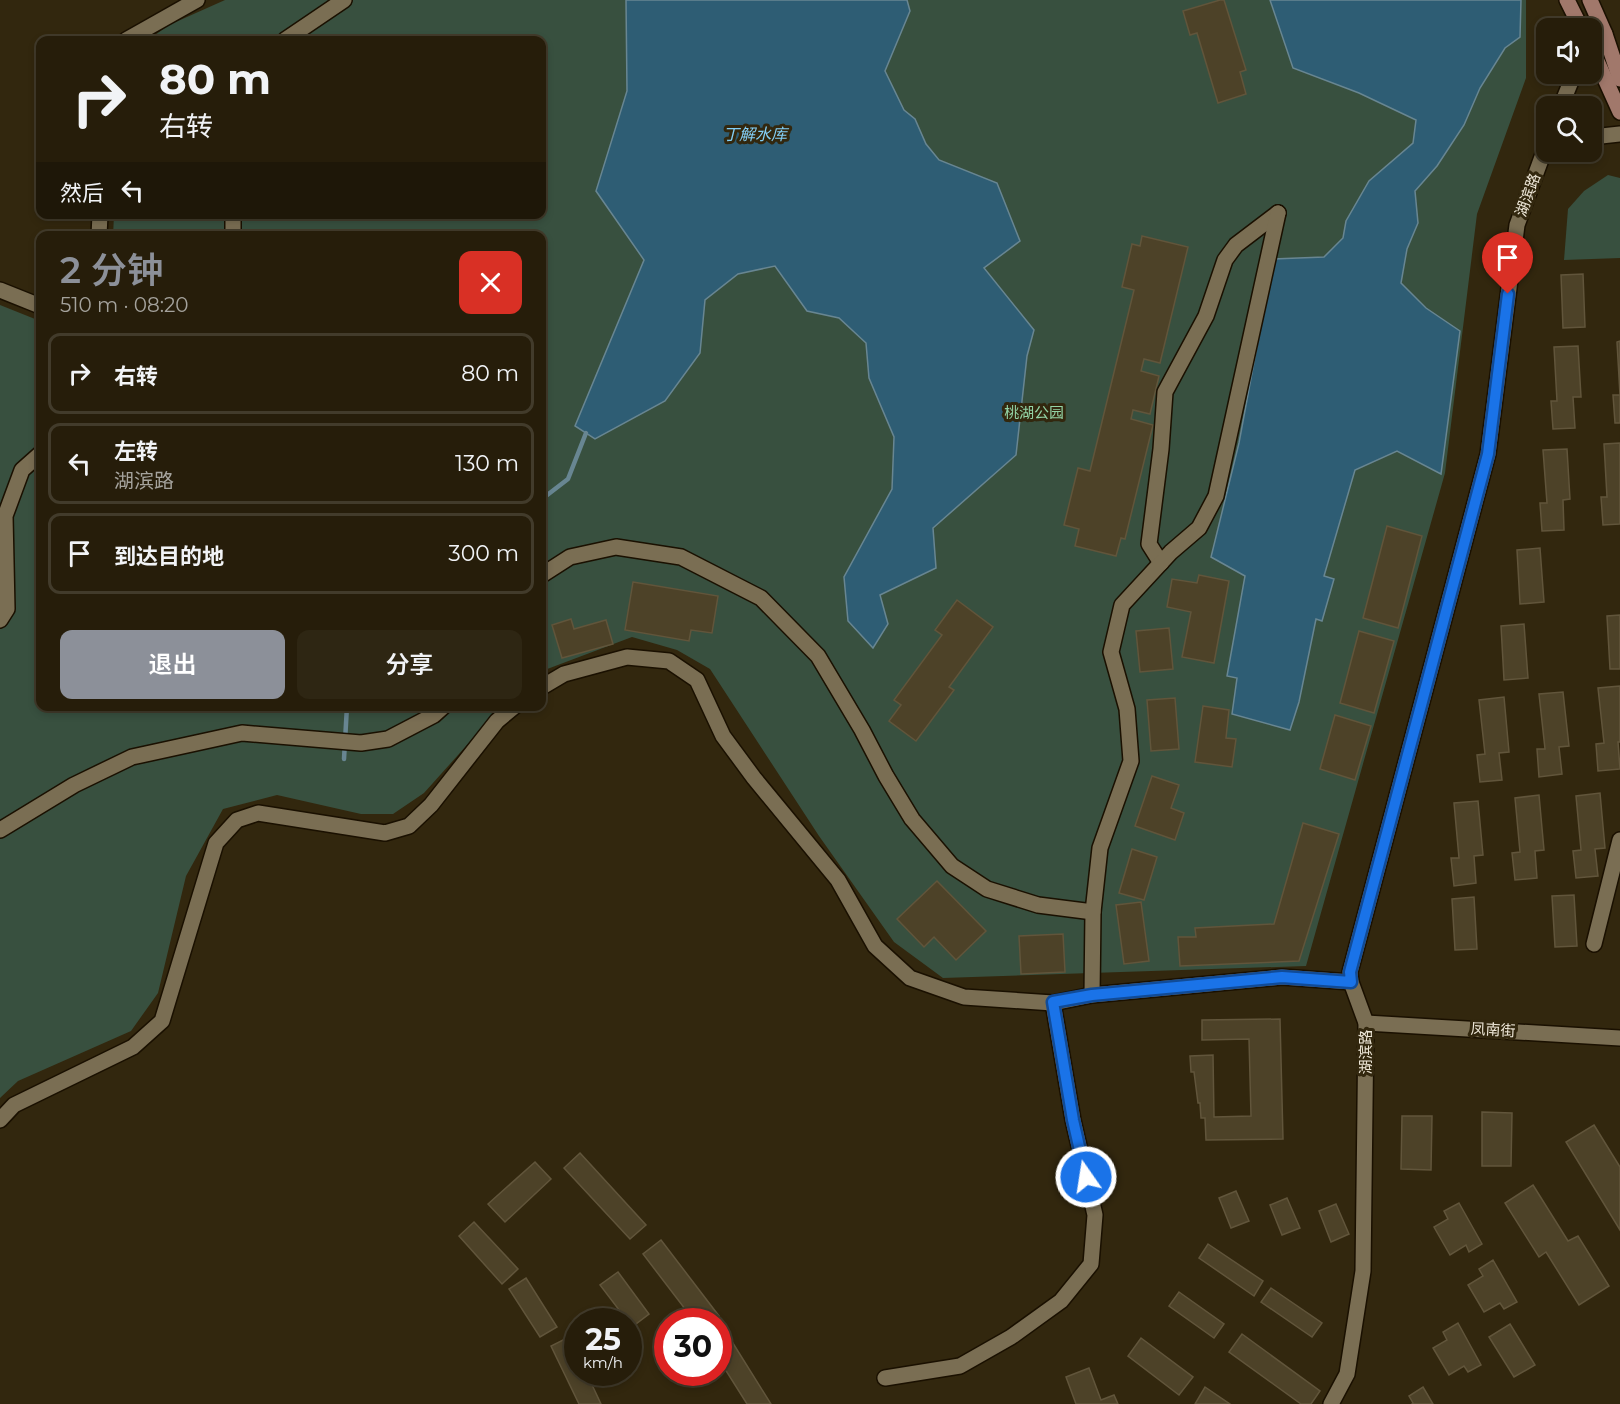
<!DOCTYPE html>
<html lang="zh">
<head>
<meta charset="utf-8">
<style>
	body { margin:0; font-family:Montserrat,"Noto Sans SC",sans-serif; background:#2e2613; color:#f1f3f6; height:100vh; display:flex; flex-direction:column; font-size:22px; white-space:nowrap }
	* { box-sizing:border-box; margin:0 }
	p { font-size:20px; color:#a4a29c }
	.icon { flex:none; width:33px; height:33px; fill:none; stroke:currentColor; stroke-width:2; stroke-linecap:round; stroke-linejoin:round }
	.map { position:relative; flex:1; overflow:hidden }
	.details { position:absolute; left:36px; top:231px; width:510px; height:480px; display:flex; flex-direction:column; background:#261d0a; border-radius:12px; box-shadow:0 3px 9px #0003,0 0 0 2px #423b2b }
	.details>* { flex:none }
	.hud { position:absolute; left:36px; top:36px; width:510px; height:183px; border-radius:12px; box-shadow:0 3px 9px #0003,0 0 0 2px #423b2b; background:#261d0a; color:#f1f3f6; overflow:hidden }
	.fabs { position:absolute; left:1536px; top:18px; display:grid; gap:12px }
	.fabs a { display:grid; place-items:center; width:66px; height:66px; border-radius:12px; background:#261d0a; box-shadow:0 3px 9px #0003,0 0 0 2px #423b2b; font-size:30px }
	.speed { position:absolute; left:564px; top:1308px; display:flex; gap:12px; font-size:30px; font-weight:700; text-align:center }
	.speed>* { display:grid; place-content:center; width:78px; height:78px; border-radius:50%; background:#261d0a; box-shadow:0 3px 9px #0003,0 0 0 2px #423b2b; line-height:1 }
	.speed small { font-size:15px; font-weight:400 }
	.speed .limit { border:9px solid #d22; background:#fff; color:#111 }
	.pin { position:absolute; display:grid; place-items:center; width:51px; height:51px; color:#fff; margin:-62px -26px; border-radius:50% 50% 50% 0; rotate:-45deg; box-shadow:0 0 6px #0007 }
	.pin .icon { rotate:45deg }
	.me { position:absolute; width:66px; margin:-33px; rotate:347deg; stroke-linejoin:round; filter:drop-shadow(0 0 4px #0008) }
	.turn { display:flex; align-items:center; gap:21px; height:126px; padding:0 24px; font-size:27px }
	.turn .icon { width:78px; height:78px; stroke-width:2.5 }
	.turn b { display:block; font-size:42px; line-height:51px }
	.then { display:flex; align-items:center; height:57px; padding:0 24px; background:#0003; gap:12px; font-size:22px }
	.round { display:grid; place-items:center; flex:none; width:63px; height:63px; border-radius:12px; background:#2e2613 }
	.head { display:flex; align-items:center; justify-content:space-between; height:102px; padding:0 24px }
	h1 { font-size:36px; font-weight:600; line-height:45px; color:#8c9099 }
	.cta { display:flex; gap:12px; margin-top:auto; padding:12px 24px }
	.cta a { flex:1; height:69px; border-radius:12px; background:#8c9099; color:#fff; font-size:24px; font-weight:600; line-height:69px; text-align:center }
	.cta a+a { background:#2e2613; color:#f1f3f6 }
	ul { padding:0; list-style:none }
	li { display:flex; align-items:center; gap:18px; height:81px; margin:0 12px 9px; padding:0 12px; border:3px solid #423b2b; border-radius:12px }
	li div { flex:1 }
	li b { display:block; font-size:22px }
	li em { font-style:normal }
	.map>svg:first-child { display:block }
</style>
</head>
<body>
<div class="map">
<svg width="1620" height="1404" viewBox="0 0 1620 1404">
	<rect width="100%" height="100%" fill="#32270e"/>
	<!-- green -->
	<g fill="#38503f">
		<path d="M225,0H1526V78L1477,214L1445,473L1306,966L943,978L894,942L819,836L710,669L677,650L632,637L542,671V236H113L114,215L542,214V40H148L169,25Z"/>
		<path d="M1608,175L1620,178V258L1564,260L1568,209L1584,191Z"/>
		<path d="M0,305L40,321V706L501,707L424,793L393,814H361L277,795L223,809L186,876L158,993L131,1031L18,1081L0,1098Z"/>
	</g>
	<!-- water -->
	<g fill="#2e5d74" stroke="#688692" stroke-width="1.5">
		<path d="M626,0H907L910,11L885,71L904,110L915,119L926,144L939,160L997,183L1020,241L984,268L1034,330L1027,356L1016,455L933,528L936,568L880,595L888,624L873,648L848,621L844,577L892,489L894,437L869,378L866,343L839,318L807,311L775,266L738,274L705,300L700,353L665,401L595,439L575,426L644,260L596,191L627,91Z"/>
		<path d="M1270,0H1521L1520,37L1505,48L1480,88L1464,125L1437,166L1415,191L1418,223L1407,249L1401,283L1426,308L1460,331L1441,474L1397,451L1355,470L1324,576L1334,579L1322,621L1316,619L1299,702L1290,730L1232,714L1237,678L1227,676L1245,576L1211,557L1239,443L1273,259L1324,257L1343,238L1346,221L1369,181L1413,143L1416,120L1359,93L1293,68Z"/>
	</g>
	<g fill="none" stroke-linecap="round" stroke-linejoin="round">
		<!-- stream -->
		<g stroke="#688692" stroke-width="4.5">
			<path d="M542,499L568,479L586,433"/>
			<path d="M344,759L347,706"/>
		</g>
	</g>
	<!-- building -->
	<g fill="#4d4228" stroke="#61553b" stroke-width="1.5">
		<path d="M1220,0H1224L1246,70L1240,72L1246,94L1218,103L1197,33L1190,35L1183,11Z"/>
		<path d="M1142,236L1188,247L1160,363L1144,359L1141,371L1159,376L1150,414L1133,410L1131,419L1153,425L1125,539L1121,538L1116,556L1075,546L1079,529L1064,525L1078,468L1090,471L1134,290L1122,287L1132,244L1140,246Z"/>
		<path d="M1583,274L1585,327L1563,328L1561,275Z"/>
		<path d="M1620,341V423H1615L1613,395H1620L1617,342Z"/>
		<path d="M1578,346L1581,397H1573L1575,428L1553,429L1551,401H1557L1554,347Z"/>
		<path d="M1620,443V524L1603,525L1601,497H1607L1604,444Z"/>
		<path d="M1567,449L1570,499L1563,500L1564,530L1542,531L1540,503H1547L1543,450Z"/>
		<path d="M1387,526L1422,536L1398,628L1363,618Z"/>
		<path d="M1540,548L1544,602L1520,604L1517,550Z"/>
		<path d="M1199,575L1229,581L1214,663L1182,657L1191,612L1167,607L1172,579L1197,583Z"/>
		<path d="M633,582L718,596L712,633L691,630L689,641L625,630Z"/>
		<path d="M957,600L993,627L949,687L954,690L916,741L889,721L901,705L894,700L942,635L935,630Z"/>
		<path d="M1620,615V669H1610L1607,616Z"/>
		<path d="M571,619L574,629L606,620L613,644L562,658L552,625Z"/>
		<path d="M1524,624L1528,678L1504,680L1501,626Z"/>
		<path d="M1169,628L1173,669L1140,672L1136,631Z"/>
		<path d="M1359,631L1394,641L1374,713L1340,703Z"/>
		<path d="M1620,686V742H1618L1620,769L1598,771L1596,744L1604,743L1598,688Z"/>
		<path d="M1563,692L1569,746L1559,747L1562,774L1539,777L1537,749H1545L1539,694Z"/>
		<path d="M1504,697L1509,752L1499,753L1502,780L1480,782L1477,755L1485,754L1479,700Z"/>
		<path d="M1175,698L1179,749L1151,751L1147,700Z"/>
		<path d="M1203,706L1229,710L1226,738L1236,739L1232,767L1195,762Z"/>
		<path d="M1335,715L1371,726L1355,780L1320,769Z"/>
		<path d="M1152,776L1179,785L1171,808L1184,813L1175,840L1135,826Z"/>
		<path d="M1600,793L1605,848L1595,849L1598,876L1576,878L1573,851L1581,850L1576,796Z"/>
		<path d="M1539,795L1544,850L1535,851L1537,878L1515,880L1512,853L1520,852L1515,798Z"/>
		<path d="M1478,801L1483,855L1474,856L1476,883L1454,886L1451,858H1459L1454,803Z"/>
		<path d="M1303,823L1339,834L1299,961L1180,966L1178,937H1196L1195,928L1274,924Z"/>
		<path d="M1132,849L1157,857L1144,900L1119,893Z"/>
		<path d="M937,881L986,931L956,960L934,937L924,947L897,919Z"/>
		<path d="M1574,895L1577,946L1555,947L1552,896Z"/>
		<path d="M1474,897L1477,949L1455,950L1452,899Z"/>
		<path d="M1141,902L1149,961L1124,964L1116,905Z"/>
		<path d="M1063,934L1065,972L1021,974L1019,936Z"/>
		<path d="M1280,1019L1283,1139L1206,1140L1205,1118H1201L1200,1103H1198L1194,1072H1191L1190,1056L1213,1055L1214,1117L1251,1116L1249,1039L1202,1040V1020Z"/>
		<path d="M1482,1112L1512,1113L1511,1166H1482Z"/>
		<path d="M1402,1116H1432L1431,1170L1401,1169Z"/>
		<path d="M1594,1125L1620,1167V1230L1566,1142Z"/>
		<path d="M580,1153L646,1225L630,1239L564,1168Z"/>
		<path d="M535,1162L551,1179L505,1222L488,1204Z"/>
		<path d="M1533,1185L1568,1241L1578,1236L1609,1286L1579,1305L1546,1252L1539,1257L1505,1203Z"/>
		<path d="M1236,1191L1249,1221L1231,1228L1219,1198Z"/>
		<path d="M1287,1198L1300,1228L1282,1235L1270,1205Z"/>
		<path d="M1459,1203L1482,1244L1469,1252L1466,1245L1450,1255L1434,1227L1448,1219L1444,1211Z"/>
		<path d="M1336,1204L1349,1234L1331,1242L1319,1211Z"/>
		<path d="M474,1222L518,1269L502,1284L459,1236Z"/>
		<path d="M661,1240L719,1316L712,1322H695L643,1254Z"/>
		<path d="M1208,1244L1263,1281L1254,1296L1199,1258Z"/>
		<path d="M1493,1260L1517,1302L1504,1309L1500,1303L1484,1312L1468,1285L1483,1276L1479,1269Z"/>
		<path d="M618,1272L649,1314L632,1327L600,1285Z"/>
		<path d="M526,1278L557,1327L540,1337L509,1289Z"/>
		<path d="M1271,1288L1322,1323L1312,1337L1261,1302Z"/>
		<path d="M1179,1292L1224,1324L1214,1338L1169,1306Z"/>
		<path d="M1458,1323L1481,1365L1468,1372L1464,1366L1449,1375L1433,1348L1447,1340L1443,1332Z"/>
		<path d="M1510,1324L1535,1365L1514,1377L1489,1337Z"/>
		<path d="M1242,1334L1320,1391L1311,1404H1301L1229,1352Z"/>
		<path d="M569,1337L578,1355V1372H586L601,1404H579L551,1346Z"/>
		<path d="M1141,1338L1193,1377L1179,1395L1128,1356Z"/>
		<path d="M731,1340L771,1404H747L718,1358V1347Z"/>
		<path d="M1089,1368L1101,1400L1114,1395L1118,1404H1076L1066,1377Z"/>
		<path d="M1205,1387L1230,1404H1195Z"/>
		<path d="M1423,1387L1433,1404H1412L1413,1403L1409,1396Z"/>
	</g>
	<g fill="none" stroke-linecap="round" stroke-linejoin="round">
		<!-- street casing -->
		<g stroke="#1a1000" stroke-width="18">
			<g id="street">
				<path d="M126,40L197,0"/>
				<path d="M285,40L344,0"/>
				<path d="M1592,43L1605,34"/>
				<path d="M1561,106L1574,74"/>
				<path d="M1592,137L1620,134"/>
				<path d="M99,236L100,214"/>
				<path d="M233,236V214"/>
				<path d="M0,290L40,306"/>
				<path d="M1161,563L1149,544L1161,449L1165,392L1206,316L1225,260L1236,245L1278,213"/>
				<path d="M542,575L570,557L616,547L681,557L761,598L818,656L862,730L886,776L912,819L952,866L987,889L1038,905L1093,912"/>
				<path d="M0,620L7,609L5,516L22,470L40,454"/>
				<path d="M542,687L564,674L627,657L669,661L697,680L723,736L754,778L838,880L875,946L910,978L964,997L1053,1003L1092,995L1282,977L1351,982"/>
				<path d="M0,830L74,785L132,757L242,733L361,743L388,739L434,715L444,706"/>
				<path d="M1594,944L1620,840"/>
				<path d="M1092,995L1093,912L1100,848L1131,761L1127,709L1111,652L1122,605L1171,552L1199,528L1216,496L1278,213"/>
				<path d="M1366,1023L1620,1038"/>
				<path d="M0,1120L14,1105L133,1047L162,1021L216,843L237,820L258,813L385,833L409,826L431,805L497,721L515,706"/>
				<path d="M885,1378L960,1366L1011,1337L1061,1301L1091,1264L1095,1215L1073,1120L1053,1003"/>
				<path d="M1331,1404L1347,1374L1363,1271L1366,1023L1351,982L1350,972L1488,454L1517,225L1546,146"/>
			</g>
		</g>
		<!-- secondary casing -->
		<g stroke="#1a1000" stroke-width="18">
			<g id="secondary">
				<path d="M1567,0L1581,28"/>
				<path d="M1590,0L1605,34L1620,79"/>
				<path d="M1592,50L1620,112"/>
			</g>
		</g>
		<!-- street -->
		<use href="#street" stroke="#7a6e53" stroke-width="15"/>
		<!-- secondary -->
		<use href="#secondary" stroke="#a1786b" stroke-width="15"/>
	</g>
	<g fill="none" stroke-linecap="round" stroke-linejoin="round">
		<!-- route casing -->
		<g stroke="#114b97" stroke-width="15">
			<path id="route" d="M1086,1177L1073,1120L1053,1002L1092,995L1282,977L1351,982L1350,972L1488,454L1508,294"/>
		</g>
		<!-- route -->
		<use href="#route" stroke="#1a73e8" stroke-width="10"/>
	</g>
	<g text-anchor="middle" stroke-width="6" stroke-linejoin="round" paint-order="stroke">
		<!-- street labels -->
		<g font-size="15" fill="#eee7d8" stroke="#32270e">
			<text transform="translate(1528 195) rotate(-70)" y="5">湖滨路</text>
			<text transform="translate(1493 1030) rotate(3)" y="5">凤南街</text>
			<text transform="translate(1366 1052) rotate(-90)" y="5">湖滨路</text>
		</g>
		<!-- park labels -->
		<g font-size="15" fill="#93d4a6" stroke="#32270e">
			<text x="1034" y="418">桃湖公园</text>
		</g>
		<!-- water labels -->
		<g font-size="16" font-style="italic" fill="#83cff6" stroke="#32270e">
			<text x="755" y="140">丁解水库</text>
		</g>
	</g>
</svg>
<div class="fabs">
<a><svg class="icon" aria-label="sound" viewBox="0 0 24 24"><path d="M4 9h4l5-4v14l-5-4H4zM17 9q2 3 0 6"/></svg></a>
<a><svg class="icon" aria-label="search" viewBox="0 0 24 24"><circle cx="10" cy="10" r="6"/><path d="M15 15l6 6"/></svg></a>
</div>
<div class="speed"><div>25<small>km/h</small></div><div class="limit">30</div></div>
<div class="pin" style="left:1508px;top:294px;background:#d93025"><svg class="icon" aria-label="arrive" viewBox="0 0 24 24"><path d="M6 21V4h12l-3 4 3 4H6"/></svg></div>
<svg class="me" style="left:1086px;top:1177px" viewBox="-20 -20 40 40"><circle r="17" fill="#1a73e8" stroke="#fff" stroke-width="3"/><path d="M0-11L8 9 0 5-8 9z" fill="#fff"/></svg>
<div class="hud">
<div class="turn"><svg class="icon" aria-label="right" viewBox="0 0 24 24"><path d="M7 20v-9h11M14 6l5 5-5 5"/></svg><div><b>80 m</b>右转</div></div>
<div class="then">然后<svg class="icon" aria-label="left" viewBox="0 0 24 24"><path d="M17 20v-9H6M10 6l-5 5 5 5"/></svg></div>
</div>
<section class="details">
<div class="head"><div><h1>2 分钟</h1><p>510 m · 08:20</p></div><a class="round" style="background:#d93025;color:#fff"><svg class="icon" aria-label="close" viewBox="0 0 24 24"><path d="M6 6l12 12M18 6L6 18"/></svg></a></div>
<ul>
<li><svg class="icon" aria-label="right" viewBox="0 0 24 24"><path d="M7 20v-9h11M14 6l5 5-5 5"/></svg><div><b>右转</b></div><em>80 m</em></li>
<li><svg class="icon" aria-label="left" viewBox="0 0 24 24"><path d="M17 20v-9H6M10 6l-5 5 5 5"/></svg><div><b>左转</b><p>湖滨路</p></div><em>130 m</em></li>
<li><svg class="icon" aria-label="arrive" viewBox="0 0 24 24"><path d="M6 21V4h12l-3 4 3 4H6"/></svg><div><b>到达目的地</b></div><em>300 m</em></li>
</ul>
<div class="cta"><a>退出</a><a>分享</a></div>
</section>
</div>
</body>
</html>
